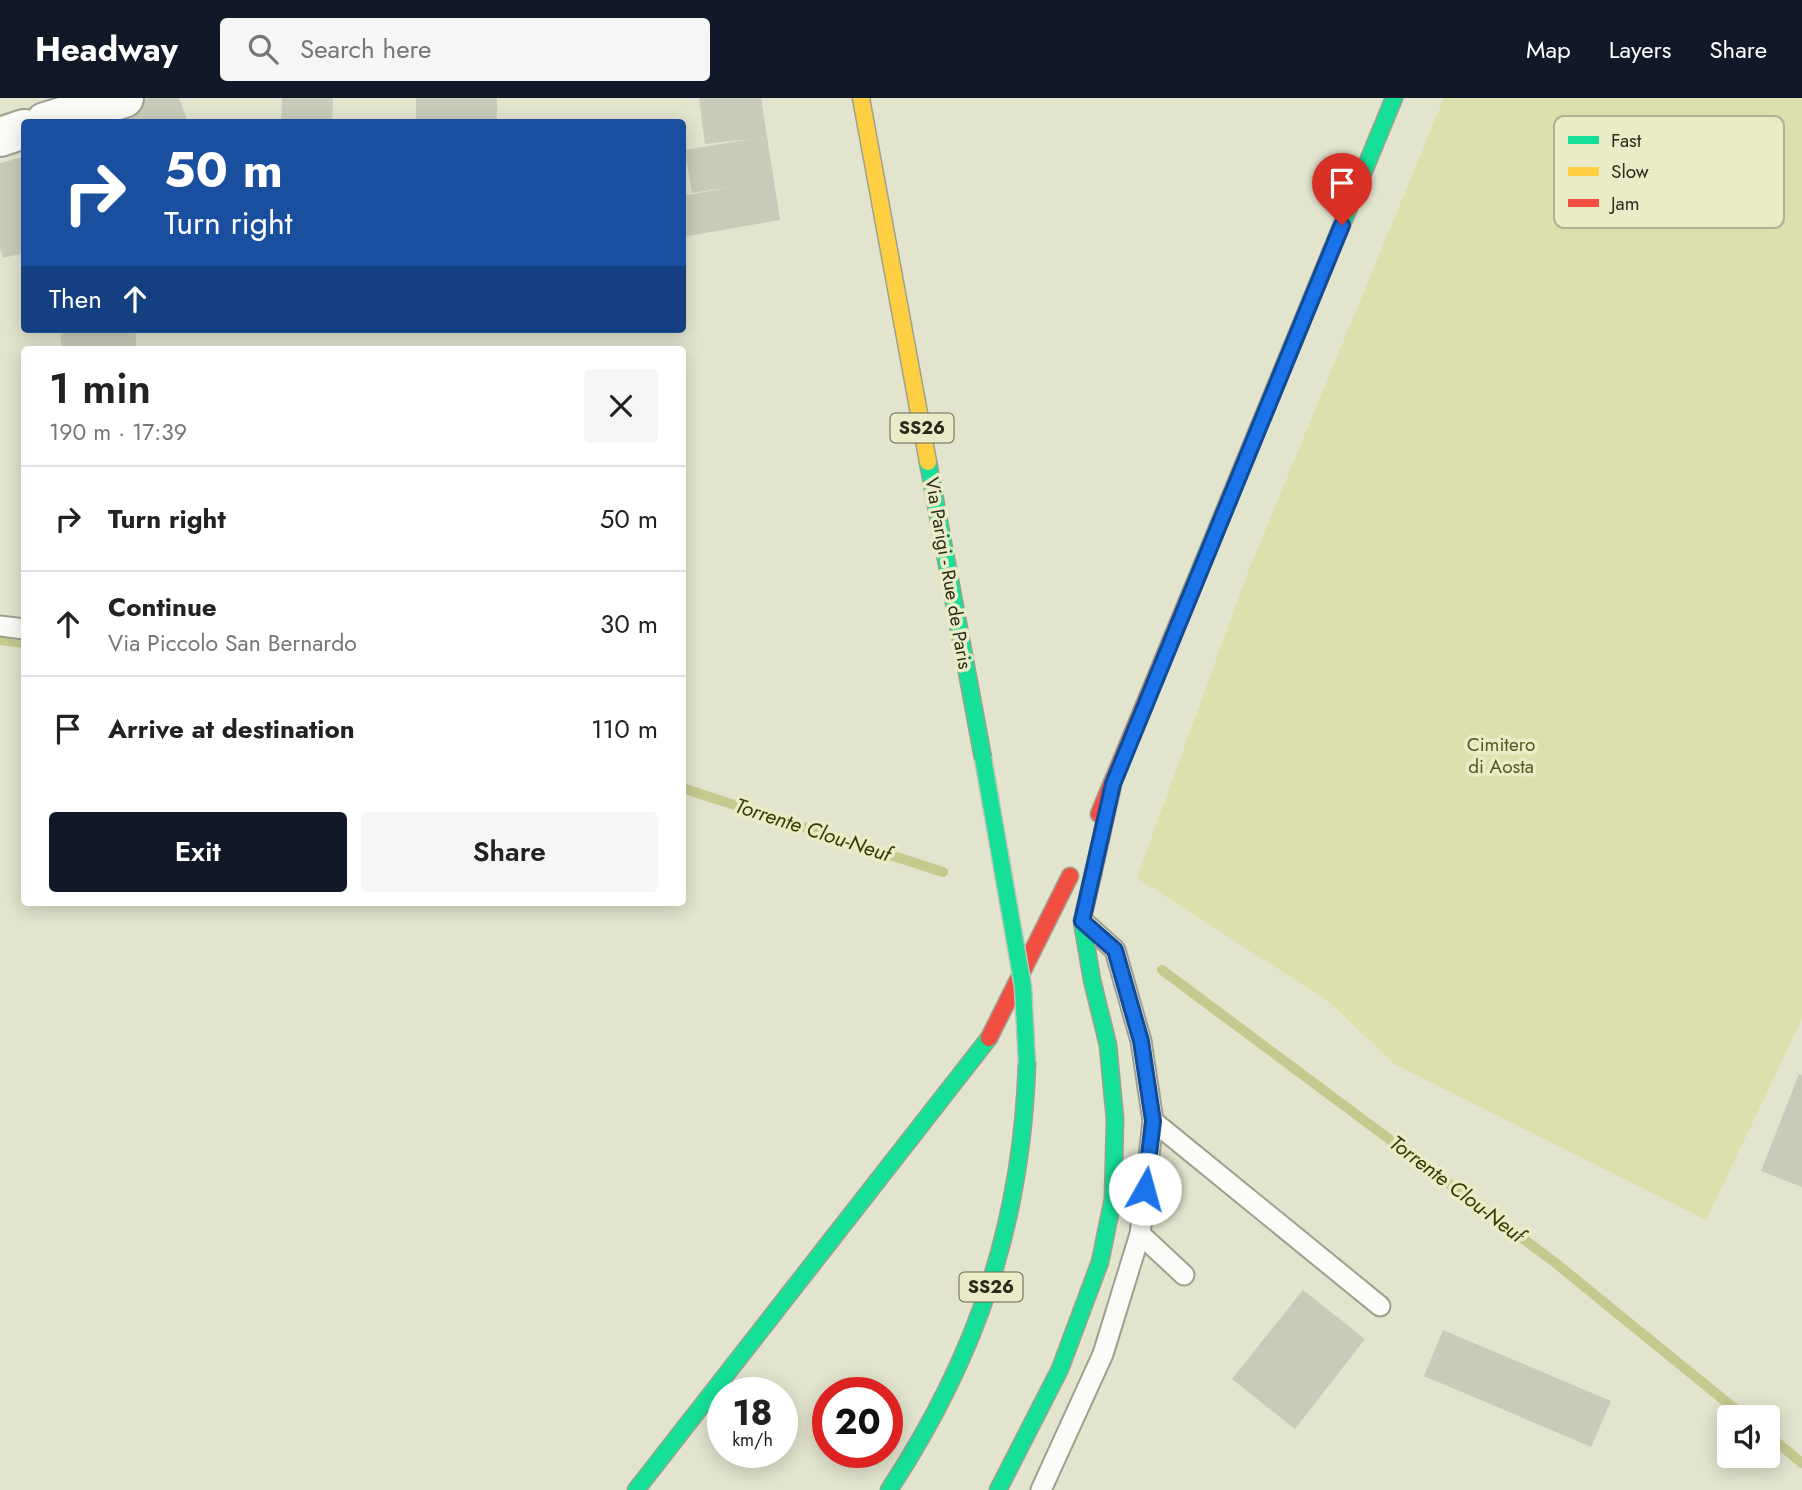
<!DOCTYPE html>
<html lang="en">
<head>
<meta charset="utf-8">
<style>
	body { margin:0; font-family:Jost,sans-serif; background:#f6f6f6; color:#222; height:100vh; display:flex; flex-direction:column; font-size:26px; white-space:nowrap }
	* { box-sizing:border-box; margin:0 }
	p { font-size:23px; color:#767676 }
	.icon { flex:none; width:38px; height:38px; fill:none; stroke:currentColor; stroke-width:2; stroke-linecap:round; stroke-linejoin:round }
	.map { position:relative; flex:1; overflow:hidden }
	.sheet { position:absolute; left:21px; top:248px; width:665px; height:560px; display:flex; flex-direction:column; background:#fff; border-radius:7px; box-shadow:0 4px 18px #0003 }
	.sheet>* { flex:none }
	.hud { position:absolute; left:21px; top:21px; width:665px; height:214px; border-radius:7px; box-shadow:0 4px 18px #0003; background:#1a4fa0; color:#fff; overflow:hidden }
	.buttons { position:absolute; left:1717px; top:1307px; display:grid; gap:14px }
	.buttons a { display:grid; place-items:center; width:63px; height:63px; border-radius:7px; background:#fff; box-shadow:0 4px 18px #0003; font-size:35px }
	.speed { position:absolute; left:707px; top:1279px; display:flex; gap:14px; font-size:35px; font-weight:700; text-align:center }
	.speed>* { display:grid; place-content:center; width:91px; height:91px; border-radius:50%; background:#fff; box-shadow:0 4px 18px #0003; line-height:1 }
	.speed small { font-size:18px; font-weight:400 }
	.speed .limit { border:10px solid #d22; background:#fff; color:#111 }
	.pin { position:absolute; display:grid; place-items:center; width:60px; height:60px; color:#fff; margin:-72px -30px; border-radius:50% 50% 50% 0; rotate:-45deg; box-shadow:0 0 7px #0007 }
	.pin .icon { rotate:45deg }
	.me { position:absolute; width:77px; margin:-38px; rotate:7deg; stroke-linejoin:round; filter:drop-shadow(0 0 5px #0008) }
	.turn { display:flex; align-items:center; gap:24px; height:147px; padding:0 28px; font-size:32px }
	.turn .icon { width:91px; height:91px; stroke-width:2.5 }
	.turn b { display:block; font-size:49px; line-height:60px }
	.then { display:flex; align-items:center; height:66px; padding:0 28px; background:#0003; gap:14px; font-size:26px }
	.round { display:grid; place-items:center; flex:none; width:74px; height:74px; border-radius:7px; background:#f6f6f6 }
	.overview { display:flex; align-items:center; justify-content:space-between; height:119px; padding:0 28px }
	h1 { font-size:42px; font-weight:600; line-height:52px }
	.primary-button { display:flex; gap:14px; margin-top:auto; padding:14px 28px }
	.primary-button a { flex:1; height:80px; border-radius:7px; background:#111827; color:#fff; font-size:28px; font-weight:600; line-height:80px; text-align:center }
	.primary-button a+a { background:#f6f6f6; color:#222 }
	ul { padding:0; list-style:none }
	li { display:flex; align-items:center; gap:21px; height:105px; padding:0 28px; border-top:2px solid #e0e0e0 }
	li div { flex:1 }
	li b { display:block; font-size:26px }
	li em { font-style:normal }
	header { display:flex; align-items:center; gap:42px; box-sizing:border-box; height:98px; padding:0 35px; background:#111827; color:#fff }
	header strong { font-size:33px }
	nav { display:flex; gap:38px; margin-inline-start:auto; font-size:24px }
	.search { width:490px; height:63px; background:#f6f6f6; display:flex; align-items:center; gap:18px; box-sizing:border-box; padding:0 24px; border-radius:7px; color:#767676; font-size:26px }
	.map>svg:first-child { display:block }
</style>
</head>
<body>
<header>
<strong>Headway</strong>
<div class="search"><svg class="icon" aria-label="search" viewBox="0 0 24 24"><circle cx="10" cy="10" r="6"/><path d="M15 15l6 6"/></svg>Search here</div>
<nav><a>Map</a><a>Layers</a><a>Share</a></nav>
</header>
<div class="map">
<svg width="1802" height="1392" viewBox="0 0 1802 1392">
	<rect width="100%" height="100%" fill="#e2e4ce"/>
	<!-- green -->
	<path fill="#dce0ad" d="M1444,0H1802V921L1706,1122L1394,966L1328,903L1137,780L1246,479Z"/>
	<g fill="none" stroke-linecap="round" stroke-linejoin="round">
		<!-- stream -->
		<g stroke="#c6c98e" stroke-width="10">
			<path d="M0,542L24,545"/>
			<path d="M682,690L943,774"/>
			<path d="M1162,872L1553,1163L1746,1320"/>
			<path d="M1768,1337L1802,1365"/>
		</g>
	</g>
	<!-- building -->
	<g fill="#c9cbba">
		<path d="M148,0H179L188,24H126L121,10Z"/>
		<path d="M282,0H333L332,24H281Z"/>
		<rect x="416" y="0" width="81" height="24"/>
		<path d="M699,0H761L780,122L682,139V98L731,89L692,95L685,52L752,41L705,46Z"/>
		<path d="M24,59V155L3,160L0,150V65Z"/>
		<path d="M60,231H135L137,252H62Z"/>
		<path d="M1799,976L1802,977V1089L1761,1073Z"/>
		<path d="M1303,1192L1365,1241L1295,1331L1232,1281Z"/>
		<path d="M1443,1232L1611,1303L1591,1349L1424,1278Z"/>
	</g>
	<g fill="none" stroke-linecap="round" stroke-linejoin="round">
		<!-- lane casing -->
		<g stroke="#9ea08f" stroke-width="23">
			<g id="lane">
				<path d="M0,528L24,531"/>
				<path d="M1153,1023L1380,1208"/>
				<path d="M1140,1136L1184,1177"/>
				<path d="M1041,1392L1103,1256L1140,1136L1153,1023L1141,943L1115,852L1086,826"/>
			</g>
		</g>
		<!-- street casing -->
		<g stroke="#9ea08f" stroke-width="42">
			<g id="street">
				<path d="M45,24L124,0"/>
				<path d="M0,39L24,31"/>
			</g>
		</g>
		<!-- fast casing -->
		<g stroke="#9ea08f" stroke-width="19">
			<g id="fast">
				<path d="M928,364L983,660"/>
				<path d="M1192,491L1394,0"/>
				<path d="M636,1392L989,940"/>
				<path d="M889,1392C977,1258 1022,1125 1027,965"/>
				<path d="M998,1392L1060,1271L1100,1164L1113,1101L1115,1021L1108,947L1092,882L1082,823L1093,776"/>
			</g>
		</g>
		<!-- slow casing -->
		<g stroke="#9ea08f" stroke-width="19">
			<path id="slow" d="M861,0L928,364"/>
		</g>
		<!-- jam casing -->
		<g stroke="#9ea08f" stroke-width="19">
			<g id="jam">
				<path d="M1099,716L1192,491"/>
				<path d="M1093,776L1113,686"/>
				<path d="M989,940L1070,778"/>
			</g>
		</g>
		<!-- lane -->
		<use href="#lane" stroke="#fbfbf8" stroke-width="19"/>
		<!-- street -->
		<use href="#street" stroke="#fbfbf8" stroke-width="38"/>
		<!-- fast -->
		<use href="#fast" stroke="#16e098" stroke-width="16"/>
		<!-- slow -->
		<use href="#slow" stroke="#ffcf43" stroke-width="16"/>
		<!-- jam -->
		<use href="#jam" stroke="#f24e42" stroke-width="16"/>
		<!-- fast-bridge casing -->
		<g stroke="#c2c3b8" stroke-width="19" stroke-linecap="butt">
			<path id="fast-bridge" d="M983,660L1023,889L1027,965"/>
		</g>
		<!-- fast-bridge -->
		<use href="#fast-bridge" stroke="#16e098" stroke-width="16"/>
	</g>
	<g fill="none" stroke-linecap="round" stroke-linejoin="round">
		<!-- route casing -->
		<g stroke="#114b97" stroke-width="18">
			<path id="route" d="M1145,1091L1153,1023L1141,943L1115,852L1082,823L1113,686L1342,127"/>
		</g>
		<!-- route -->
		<use href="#route" stroke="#1a73e8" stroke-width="12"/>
	</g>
	<g text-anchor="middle" stroke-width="7" stroke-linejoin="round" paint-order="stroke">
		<!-- shield labels -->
		<g fill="#e9ecc6" stroke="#646550" stroke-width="2">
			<rect x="890.5" y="315.5" width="63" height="29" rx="5"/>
			<rect x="959.5" y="1174.5" width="63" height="29" rx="5"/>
		</g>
		<g font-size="18" font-weight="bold" fill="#2b2b1d">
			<text x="922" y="336">SS26</text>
			<text x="991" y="1195">SS26</text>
		</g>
		<!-- street labels -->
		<g font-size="19" fill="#2b2b1d" stroke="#e9ecc6">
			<text transform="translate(949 475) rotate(80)" y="7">Via Parigi - Rue de Paris</text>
		</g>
		<!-- park labels -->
		<g font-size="19" fill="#565821" stroke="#e9ecc6">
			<text x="1501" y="653">Cimitero<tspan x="1501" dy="22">di Aosta</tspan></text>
		</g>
		<!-- water labels -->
		<g font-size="21" font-style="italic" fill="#393a00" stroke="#e9ecc6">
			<text transform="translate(813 732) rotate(18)" y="7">Torrente Clou-Neuf</text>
			<text transform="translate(1457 1091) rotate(37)" y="7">Torrente Clou-Neuf</text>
		</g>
	</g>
	<!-- legend -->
	<rect x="1554" y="18" width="230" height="112" rx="10" fill="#e9ecc6" stroke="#b0b293" stroke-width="2"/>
	<rect x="1568" y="38" width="31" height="8" fill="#16e098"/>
	<rect x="1568" y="69" width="31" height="9" fill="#ffcf43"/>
	<rect x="1568" y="101" width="31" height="8" fill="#f24e42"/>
	<g font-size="19" fill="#2b2b1d">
		<text x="1611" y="49">Fast</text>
		<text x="1611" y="80">Slow</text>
		<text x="1611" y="112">Jam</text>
	</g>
</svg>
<div class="buttons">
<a><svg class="icon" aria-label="sound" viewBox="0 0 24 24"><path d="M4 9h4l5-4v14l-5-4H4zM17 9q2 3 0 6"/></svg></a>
</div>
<div class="speed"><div>18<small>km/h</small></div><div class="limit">20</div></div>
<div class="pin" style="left:1342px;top:127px;background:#d93025"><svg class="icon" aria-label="arrive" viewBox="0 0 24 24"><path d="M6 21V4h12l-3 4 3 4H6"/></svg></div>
<svg class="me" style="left:1145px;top:1091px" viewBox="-20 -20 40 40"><circle r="19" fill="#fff"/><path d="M0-13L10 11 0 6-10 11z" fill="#1a73e8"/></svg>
<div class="hud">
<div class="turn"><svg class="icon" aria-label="right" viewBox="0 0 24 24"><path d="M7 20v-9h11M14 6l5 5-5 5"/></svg><div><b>50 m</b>Turn right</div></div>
<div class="then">Then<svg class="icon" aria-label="ahead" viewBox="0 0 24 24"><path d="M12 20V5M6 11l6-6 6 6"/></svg></div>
</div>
<section class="sheet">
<div class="overview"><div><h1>1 min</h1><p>190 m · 17:39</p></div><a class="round"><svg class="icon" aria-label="close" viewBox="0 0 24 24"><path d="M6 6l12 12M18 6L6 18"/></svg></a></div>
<ul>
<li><svg class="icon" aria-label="right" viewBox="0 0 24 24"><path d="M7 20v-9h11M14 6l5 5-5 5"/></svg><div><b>Turn right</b></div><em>50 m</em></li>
<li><svg class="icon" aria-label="ahead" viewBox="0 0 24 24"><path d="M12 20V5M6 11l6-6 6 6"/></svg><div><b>Continue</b><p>Via Piccolo San Bernardo</p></div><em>30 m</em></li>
<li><svg class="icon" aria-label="arrive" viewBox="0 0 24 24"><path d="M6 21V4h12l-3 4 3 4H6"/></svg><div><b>Arrive at destination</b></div><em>110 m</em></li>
</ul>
<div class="primary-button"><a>Exit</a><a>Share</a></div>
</section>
</div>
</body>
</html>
